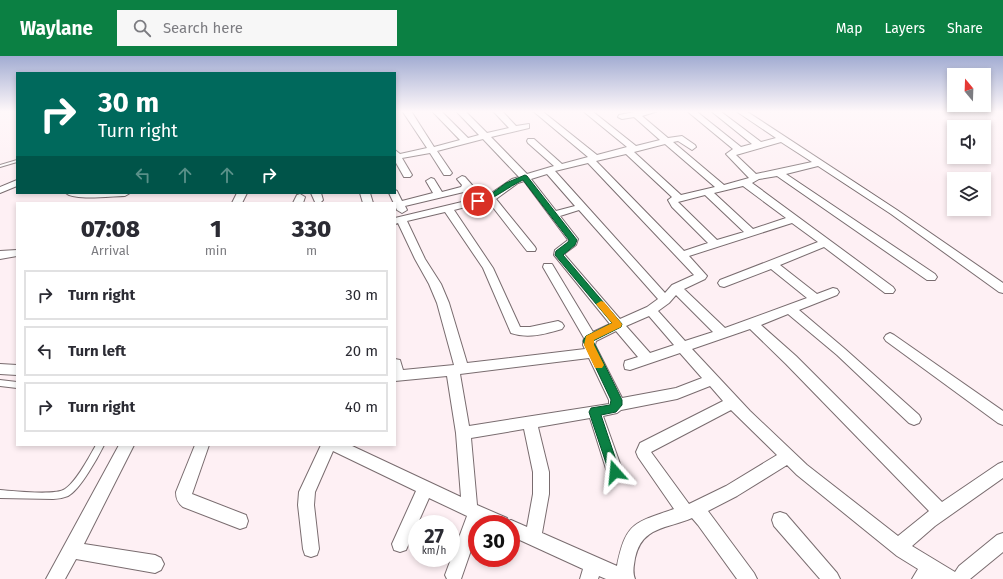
<!DOCTYPE html>
<html lang="en">
<head>
<meta charset="utf-8">
<style>
	body { margin:0; font-family:"Fira Sans",sans-serif; background:#f7f7f7; color:#2b2b33; height:100vh; display:flex; flex-direction:column; font-size:15px; white-space:nowrap }
	* { box-sizing:border-box; margin:0 }
	p { font-size:13px; color:#7c7c81 }
	.icon { flex:none; width:22px; height:22px; fill:none; stroke:currentColor; stroke-width:2; stroke-linecap:round; stroke-linejoin:round }
	.map { position:relative; flex:1; overflow:hidden }
	.side { position:absolute; left:16px; top:146px; width:380px; height:244px; display:flex; flex-direction:column; background:#fff; border-radius:0px; box-shadow:0 2px 6px #0003 }
	.side>* { flex:none }
	.guide { position:absolute; left:16px; top:16px; width:380px; height:122px; border-radius:0px; box-shadow:0 2px 6px #0003; background:#00695c; color:#fff; overflow:hidden }
	.needle { width:26px; rotate:341deg }
	.fabs { position:absolute; left:947px; top:12px; display:grid; gap:8px }
	.fabs a { display:grid; place-items:center; width:44px; height:44px; border-radius:0px; background:#fff; box-shadow:0 2px 6px #0003; font-size:20px }
	.speed { position:absolute; left:408px; top:459px; display:flex; gap:8px; font-size:20px; font-weight:700; text-align:center }
	.speed>* { display:grid; place-content:center; width:52px; height:52px; border-radius:50%; background:#fff; box-shadow:0 2px 6px #0003; line-height:1 }
	.speed small { font-size:10px; font-weight:400 }
	.speed .limit { border:6px solid #d22; background:#fff; color:#111 }
	.pin { position:absolute; display:grid; place-items:center; width:34px; height:34px; color:#fff; margin:-17px; border:2px solid #fff; border-radius:50%; box-shadow:0 1px 4px #0007 }
	.me { position:absolute; width:44px; margin:-22px; rotate:342deg; stroke-linejoin:round; filter:drop-shadow(0 0 3px #0008) }
	.turn { display:flex; align-items:center; gap:14px; height:84px; padding:0 16px; font-size:18px }
	.turn .icon { width:52px; height:52px; stroke-width:2.5 }
	.turn b { display:block; font-size:28px; line-height:34px }
	.lanes { display:flex; align-items:center; height:38px; padding:0 16px; background:#0003; justify-content:center; gap:20px; direction:ltr }
	.lanes .off { opacity:.35 }
	.eta { display:flex; justify-content:space-evenly; align-items:center; height:68px; text-align:center }
	.eta b { font-size:24px; font-weight:800; line-height:28px }
	ul { padding:0; list-style:none }
	li { display:flex; align-items:center; gap:12px; height:50px; margin:0 8px 6px; padding:0 8px; border:2px solid #e1e1e2; border-radius:0px }
	li div { flex:1 }
	li b { display:block; font-size:15px }
	li em { font-style:normal }
	header { display:flex; align-items:center; gap:24px; box-sizing:border-box; height:56px; padding:0 20px; background:#0b8043; color:#fff }
	header strong { font-size:19px }
	nav { display:flex; gap:22px; margin-inline-start:auto; font-size:14px }
	.search { width:280px; height:36px; background:#f7f7f7; display:flex; align-items:center; gap:10px; box-sizing:border-box; padding:0 14px; border-radius:0px; color:#7c7c81; font-size:15px }
	.map>svg:first-child { display:block }
</style>
</head>
<body>
<header>
<strong>Waylane</strong>
<div class="search"><svg class="icon" aria-label="search" viewBox="0 0 24 24"><circle cx="10" cy="10" r="6"/><path d="M15 15l6 6"/></svg>Search here</div>
<nav><a>Map</a><a>Layers</a><a>Share</a></nav>
</header>
<div class="map">
<svg width="1003" height="523" viewBox="0 0 1003 523">
	<rect width="100%" height="100%" fill="#fef0f4"/>
	<g fill="none" stroke-linecap="round" stroke-linejoin="round">
		<!-- service casing -->
		<g stroke="#796c6f" stroke-width="2">
			<g id="service">
				<path d="M17,104V106L0,111V109Z"/>
				<path d="M0,324L17,326V332L0,330Z"/>
				<path d="M96,389H104C98,401 80,434 68,440C63,442 58,443 53,443L0,442V434C14,435 55,440 65,433C77,425 89,401 96,389Z"/>
			</g>
		</g>
		<!-- minor casing -->
		<g stroke="#796c6f" stroke-width="2">
			<g id="minor">
				<path d="M411,55L434,91L460,84L432,55H441L468,82L479,79L456,55H465L487,77L509,72L493,55H502L516,70L529,68V72L491,81L527,118L554,110L528,87L527,85L528,83H534L562,108L588,101L533,55H542L597,99L627,91L583,55H592L636,90L660,84L634,61L622,63L618,61L619,59L639,55H658L642,60L668,82L682,80L695,89L696,91L692,94L678,85L673,86L724,129L749,122L726,98L733,93L687,55H696L741,91L752,88L711,55H720L761,86L776,82L736,55H746L897,154L1003,227V237L999,236L891,158L818,110L786,118L935,218L937,221L935,224H927L777,120L759,123L752,127L893,231L895,234L893,237H885L824,191L780,209L817,238L833,232L837,233L839,236L837,239L799,254L845,293L919,359L921,363L919,367L914,369L909,367L837,299L788,258L761,269L796,300L942,446L998,408L1003,406V422L935,470L912,490L955,516L959,510L997,479L1003,477V496L970,523H912L918,513L897,500L797,419L787,409L737,440L708,455L754,517L757,523H737L698,469L692,462C667,473 642,470 635,502C634,509 632,516 635,523H606L599,520L598,523H580L583,513L511,480V468H484L481,467L477,468V477L461,523H447L445,519L467,460L429,442L406,494L400,496L394,494L392,488L416,435L333,395L315,436L314,449L319,493L317,499L311,501L305,499L303,493L298,449L299,436L321,389H350L461,441L456,377L447,320L395,325V303L400,304L403,314L454,309L437,247L429,228L415,203L398,167L395,168V162L487,140L512,123L519,121L483,83L437,95L452,117L450,119H444L430,97L402,102L412,119L410,121H404L395,105V94L400,98L427,92L403,56ZM781,86L812,106L756,118L736,99ZM665,88L715,131L681,139L634,96ZM626,98L672,141L668,144L672,151L708,187L684,195L596,105ZM588,107L694,219L672,229L665,237L555,115ZM547,118L575,150L556,155L531,123ZM524,125L568,184L555,194L554,199L610,268L593,276L552,208H544L543,211L584,282L583,289L585,293L467,307L449,247L441,228L425,203L407,165L445,156L483,212L511,277C528,283 545,278 562,273L564,270L562,267L558,265L530,271H520L493,212L454,154L488,145L527,195H535L536,193L535,191L496,143L518,127ZM743,130L786,162L753,173L714,137ZM705,139L744,176L717,184L678,146ZM579,154L658,243L647,251L620,263L564,198L576,189L578,183L560,160ZM792,167L818,186L720,224L718,227L720,230L724,231L771,213L807,242L725,272L684,233L705,223L707,220L689,200ZM676,239L713,276L685,285L658,255L669,247ZM649,260L674,289L650,297L626,270ZM750,273L786,308L929,455L898,480L807,409L750,355L692,293ZM616,275L638,301L625,305L624,309L625,313L630,314L680,297L702,322L676,332L622,342L595,289L596,285ZM589,302L609,344V348L469,370L460,318ZM710,330L723,345L640,387L636,396L638,401L674,453C634,467 626,466 617,510L542,477L549,438V416L538,371L590,362L607,416L610,421L615,423L620,421L623,416L603,360L617,357L621,354L677,343ZM731,354L777,399L726,430L689,448L651,396ZM524,373L533,416V438L527,471L511,464L508,465L507,462L477,449L471,382Z"/>
				<path d="M462,120L465,121L472,129L468,135L405,150L407,154L402,157L397,154L389,137H395V134L397,135L402,145L433,137L426,125L431,122L434,123L442,136L461,131L462,129L457,123Z"/>
				<path d="M17,124V130L0,137V131Z"/>
				<path d="M66,137H130L125,140C113,140 74,145 66,137Z"/>
				<path d="M237,137H247L242,147H232Z"/>
				<path d="M311,137H321L323,144L321,146H315Z"/>
				<path d="M360,137H370L373,147H363Z"/>
				<path d="M300,138L305,141L303,147H293L297,139Z"/>
				<path d="M17,194V200L0,203V195Z"/>
				<path d="M890,277L894,279L1003,355V369L998,367L886,285L884,282L886,279Z"/>
				<path d="M0,308L17,309V319L0,318Z"/>
				<path d="M119,389H134L84,488L155,499L161,502L164,508L161,514L155,517L76,503L65,523H46Z"/>
				<path d="M195,389H209L192,438L246,459L248,465L246,471L240,473L183,451C178,447 176,443 176,436Z"/>
				<path d="M780,456L786,458L837,517L840,523H820L774,470L772,464L774,458Z"/>
			</g>
		</g>
		<!-- service -->
		<use href="#service" fill="#fff" fill-rule="evenodd"/>
		<!-- minor -->
		<use href="#minor" fill="#fff" fill-rule="evenodd"/>
	</g>
	<!-- sky -->
	<linearGradient id="sky" x2="0" y2="1"><stop stop-color="#a2acd2"/><stop offset="0.43" stop-color="#fff8fa"/><stop offset="1" stop-color="#fff8fa" stop-opacity="0"/></linearGradient>
	<rect width="1003" height="129" fill="url(#sky)"/>
	<!-- route -->
	<path fill="#0b8043" stroke="#07532c" d="M525,119L527,120L577,184L575,189L563,199L622,268L621,271L593,285L622,344V349L616,356L601,359L620,416L619,420L615,422L611,420L609,416L589,356L591,352L610,349L611,344L583,285L586,280L612,267L555,199L556,195L568,186L569,184L523,124C506,132 497,142 478,147L475,145L487,141L506,127Z"/>
	<!-- slow -->
	<path fill="#f59e0b" d="M601,245L604,246L622,268L621,271L594,284V289L604,309L602,312H595L584,289L586,280L612,267L596,248Z"/>
</svg>
<div class="fabs">
<a><svg class="needle" viewBox="-14 -14 28 28"><path d="M0-13l5 13h-10z" fill="#e53935"/><path d="M0 13l5-13h-10z" fill="#7c7c81"/></svg></a>
<a><svg class="icon" aria-label="sound" viewBox="0 0 24 24"><path d="M4 9h4l5-4v14l-5-4H4zM17 9q2 3 0 6"/></svg></a>
<a><svg class="icon" aria-label="layers" viewBox="0 0 24 24"><path d="M12 4l9 5-9 5-9-5zM3 14l9 5 9-5"/></svg></a>
</div>
<div class="speed"><div>27<small>km/h</small></div><div class="limit">30</div></div>
<div class="pin" style="left:478px;top:145px;background:#d93025"><svg class="icon" aria-label="arrive" viewBox="0 0 24 24"><path d="M6 21V4h12l-3 4 3 4H6"/></svg></div>
<svg class="me" style="left:615px;top:416px" viewBox="-20 -20 40 40"><path d="M0-17L14 15 0 8-14 15z" fill="#0b8043" stroke="#fff" stroke-width="4"/></svg>
<div class="guide">
<div class="turn"><svg class="icon" aria-label="right" viewBox="0 0 24 24"><path d="M7 20v-9h11M14 6l5 5-5 5"/></svg><div><b>30 m</b>Turn right</div></div>
<div class="lanes"><svg class="icon off" aria-label="left" viewBox="0 0 24 24"><path d="M17 20v-9H6M10 6l-5 5 5 5"/></svg><svg class="icon off" aria-label="ahead" viewBox="0 0 24 24"><path d="M12 20V5M6 11l6-6 6 6"/></svg><svg class="icon off" aria-label="ahead" viewBox="0 0 24 24"><path d="M12 20V5M6 11l6-6 6 6"/></svg><svg class="icon" aria-label="right" viewBox="0 0 24 24"><path d="M7 20v-9h11M14 6l5 5-5 5"/></svg></div>
</div>
<section class="side">
<div class="eta">
<div><b>07:08</b><p>Arrival</p></div>
<div><b>1</b><p>min</p></div>
<div><b>330</b><p>m</p></div>
</div>
<ul>
<li><svg class="icon" aria-label="right" viewBox="0 0 24 24"><path d="M7 20v-9h11M14 6l5 5-5 5"/></svg><div><b>Turn right</b></div><em>30 m</em></li>
<li><svg class="icon" aria-label="left" viewBox="0 0 24 24"><path d="M17 20v-9H6M10 6l-5 5 5 5"/></svg><div><b>Turn left</b></div><em>20 m</em></li>
<li><svg class="icon" aria-label="right" viewBox="0 0 24 24"><path d="M7 20v-9h11M14 6l5 5-5 5"/></svg><div><b>Turn right</b></div><em>40 m</em></li>
</ul>
</section>
</div>
</body>
</html>
